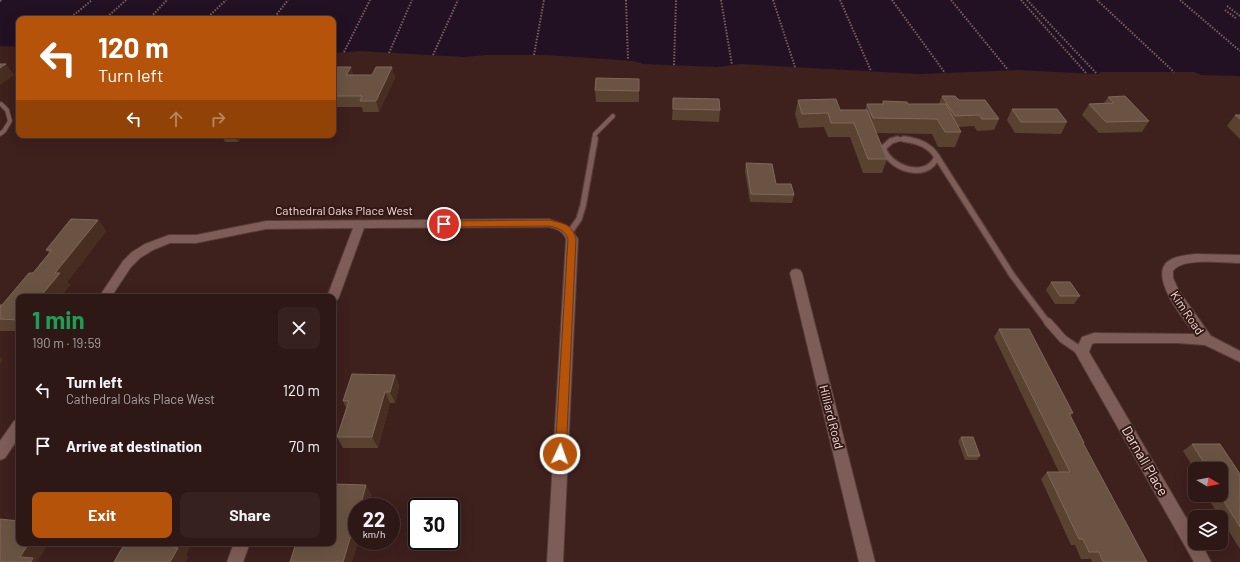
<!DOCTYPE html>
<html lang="en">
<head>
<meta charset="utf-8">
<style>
	body { margin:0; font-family:Barlow,sans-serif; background:#36211f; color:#f1f3f6; height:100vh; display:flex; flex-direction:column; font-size:15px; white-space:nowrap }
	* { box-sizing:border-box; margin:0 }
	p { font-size:13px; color:#a7a0a1 }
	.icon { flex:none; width:22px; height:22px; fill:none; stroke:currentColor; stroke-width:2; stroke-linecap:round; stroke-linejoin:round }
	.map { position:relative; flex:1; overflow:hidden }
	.side { position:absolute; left:16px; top:294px; width:320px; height:252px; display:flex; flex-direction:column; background:#2e1816; border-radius:8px; box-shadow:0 4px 16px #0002,0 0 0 1px #493735 }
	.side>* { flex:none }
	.hud { position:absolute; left:16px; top:16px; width:320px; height:122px; border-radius:8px; box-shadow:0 4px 16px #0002,0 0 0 1px #493735; background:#b45309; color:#fff; overflow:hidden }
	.needle { width:26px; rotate:100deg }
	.buttons { position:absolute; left:1188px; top:462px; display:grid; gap:8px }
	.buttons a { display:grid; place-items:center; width:40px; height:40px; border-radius:8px; background:#2e1816; box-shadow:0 4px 16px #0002,0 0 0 1px #493735; font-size:20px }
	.speed { position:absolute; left:348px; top:498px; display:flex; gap:8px; font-size:20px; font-weight:700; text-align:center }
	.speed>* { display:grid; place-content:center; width:52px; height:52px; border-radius:50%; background:#2e1816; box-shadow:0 4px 16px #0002,0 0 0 1px #493735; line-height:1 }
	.speed small { font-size:10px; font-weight:400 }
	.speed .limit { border:2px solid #111; border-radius:6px; background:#fff; color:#111 }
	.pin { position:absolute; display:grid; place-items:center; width:34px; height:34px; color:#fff; margin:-17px; border:2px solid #fff; border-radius:50%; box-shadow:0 1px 4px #0007 }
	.me { position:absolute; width:44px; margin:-22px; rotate:3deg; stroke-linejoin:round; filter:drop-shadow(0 0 3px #0008) }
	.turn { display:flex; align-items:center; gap:14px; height:84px; padding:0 16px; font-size:18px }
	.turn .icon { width:52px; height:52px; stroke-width:2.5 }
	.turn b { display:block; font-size:28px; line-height:34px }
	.lanes { display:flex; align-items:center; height:38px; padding:0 16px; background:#0003; justify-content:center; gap:20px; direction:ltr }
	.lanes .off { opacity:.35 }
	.round { display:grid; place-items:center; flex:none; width:42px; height:42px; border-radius:8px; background:#36211f }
	.overview { display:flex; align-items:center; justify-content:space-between; height:68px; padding:0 16px }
	h1 { font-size:24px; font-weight:700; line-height:30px; color:#1e9e55 }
	.primary-button { display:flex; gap:8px; margin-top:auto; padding:8px 16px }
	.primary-button a { flex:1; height:46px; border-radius:8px; background:#b45309; color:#fff; font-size:16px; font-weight:700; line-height:46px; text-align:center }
	.primary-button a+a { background:#36211f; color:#f1f3f6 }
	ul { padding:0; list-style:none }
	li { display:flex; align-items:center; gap:12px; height:56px; padding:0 16px }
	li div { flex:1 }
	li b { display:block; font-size:15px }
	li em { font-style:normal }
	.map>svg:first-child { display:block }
</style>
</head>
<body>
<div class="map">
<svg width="1240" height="562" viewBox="0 0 1240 562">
	<rect width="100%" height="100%" fill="#3e201d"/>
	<!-- water -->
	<path fill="#221023" d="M0,0H1240V76L1201,75L1194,72H1100L1098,74L1018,70L920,74L741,64L717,67L643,64L634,61L547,55H485L464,57L361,51L333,53V19H19V47L0,46Z"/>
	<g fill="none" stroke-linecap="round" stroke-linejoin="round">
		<!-- lane-far2 casing -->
		<g stroke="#543b39" stroke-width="5.5">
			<g id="lane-far2">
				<path d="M0,134L4,131L10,121L7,110L1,104"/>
				<path d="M594,140L595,134L613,116"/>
				<path d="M894,140L898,139L912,140"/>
			</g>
		</g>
		<!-- lane-far1 casing -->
		<g stroke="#543b39" stroke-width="8">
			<g id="lane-far1">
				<path d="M897,139L891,141L883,148C890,169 927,181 937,157C930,145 918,141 904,139"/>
				<path d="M937,157L1012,275L1048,323"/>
				<path d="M570,232L579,219L583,206L595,139"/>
			</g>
		</g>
		<!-- lane casing -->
		<g stroke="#543b39" stroke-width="10">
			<path id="lane" d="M1048,322L1063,339L1082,352"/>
		</g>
		<!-- street casing -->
		<g stroke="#543b39" stroke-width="2">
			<g id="street">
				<path d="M549,219L570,227L578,239L563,562H547L566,239C563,231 557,229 549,227L364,228L339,297L337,300L333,302V297H327L353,228L266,229L196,243H170L153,250L140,258L131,267L111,297H99L123,261L132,252L145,244L169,235H196L266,221Z"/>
				<path d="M1196,254L1240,255V263C1225,263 1182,257 1173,271V278L1179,291L1211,336L1240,351V362L1205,345L1177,343H1095L1092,344L1089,352L1195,533V543H1201L1211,562H1194L1075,352L1082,337L1094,333L1195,334C1184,320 1151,280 1166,263C1173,256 1187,255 1196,254Z"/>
				<path d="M796,269L800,270L802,273L875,562H859L790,273L792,270Z"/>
				<path d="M19,419V437L5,458L0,460V441L14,421Z"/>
				<path d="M234,543H250L243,562H227Z"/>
			</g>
		</g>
		<!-- path -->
		<g stroke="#7b605d" stroke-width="2" stroke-dasharray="1.5 1.5" stroke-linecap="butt">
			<path d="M626,0L628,60"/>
			<path d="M721,0L732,65"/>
			<path d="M773,0L795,67"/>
			<path d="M840,0L871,71"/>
			<path d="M892,0L945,73"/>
			<path d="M951,0L1008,70"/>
			<path d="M1021,0L1086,73"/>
			<path d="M1027,0L1097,74"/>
			<path d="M1097,0L1174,72"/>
			<path d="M1180,0L1240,51"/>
			<path d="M0,1L2,0"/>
			<path d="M1227,6L1240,16"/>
			<path d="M1225,10L1237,19"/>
			<path d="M69,19L92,0"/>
			<path d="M105,19L126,0"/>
			<path d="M149,19L167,0"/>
			<path d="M206,19L226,0"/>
			<path d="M273,19L288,0"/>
			<path d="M344,52L370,0"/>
			<path d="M389,53L412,0"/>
			<path d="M433,55L458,0"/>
			<path d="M534,55L544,0"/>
			<path d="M674,65L676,0"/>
		</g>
		<!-- lane-far2 -->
		<use href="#lane-far2" stroke="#7e5c57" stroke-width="4"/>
		<!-- lane-far1 -->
		<use href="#lane-far1" stroke="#7e5c57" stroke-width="5.5"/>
		<!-- lane -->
		<use href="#lane" stroke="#7e5c57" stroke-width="8"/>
		<!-- street -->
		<use href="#street" fill="#7e5c57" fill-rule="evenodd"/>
	</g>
	<!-- wall -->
	<g fill="#5a4231">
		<path d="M333,67L354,75H372L392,67L395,78L379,112H363L362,107H333Z"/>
		<path d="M595,90L639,91V102H596Z"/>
		<path d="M942,96L959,100L999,119L994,130L977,131L974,126L958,127L961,132L955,147H938L932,134L876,133L887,159L882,173H863L850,137H828L824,127L799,128L795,114L798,100L840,110H865L867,104H882L883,101L908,104H939Z"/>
		<path d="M1108,97L1149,121L1142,132L1099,133L1082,115L1089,104L1104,103Z"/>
		<path d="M673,98L720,110L719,122L672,120Z"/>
		<path d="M1012,109L1067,122L1061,134L1015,133L1007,120Z"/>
		<path d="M1235,115H1240V139L1227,126Z"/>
		<path d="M221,135H243L238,142H225Z"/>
		<path d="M746,163L776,184L794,195L792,203L750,202L745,171Z"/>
		<path d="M98,220L106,231L67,282L70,285L60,297H19V331H0V305H2L33,273L49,253L46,250Z"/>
		<path d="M1051,282L1080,296L1074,304H1055L1046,290Z"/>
		<path d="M999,329L1073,413L1070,416L1084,443L1083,444L1147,562H1092L1091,559H1081L1075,545H1071L1041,479L1047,472H1059L994,337Z"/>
		<path d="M395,375L399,386L395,403H390L378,448H343L337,437L346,408L343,401Z"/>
		<path d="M961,437L980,456L977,460H965L958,441Z"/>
		<path d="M1192,444L1240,474V549L1221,519V517H1220L1206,495H1221V469H1195V470L1183,451Z"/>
	</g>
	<!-- shaded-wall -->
	<g fill="#482e21">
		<path d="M6,64L14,75L0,85V68Z"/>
		<path d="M351,67L354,77L346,75Z"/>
		<path d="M392,67L395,78L379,112L376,101Z"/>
		<path d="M235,135H243L238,142Z"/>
		<path d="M98,220L106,231L67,282L70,285L60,297H40L55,273Z"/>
		<path d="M0,357L3,360L0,365Z"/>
		<path d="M395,375L399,386L395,403L390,392Z"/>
		<path d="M385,392L390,403L378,448L372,437Z"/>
		<path d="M366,485L372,495L369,507H360Z"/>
		<path d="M357,515V541H359L352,562H343Z"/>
		<path d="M29,543H49L38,560L40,562H28L20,557Z"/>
		<path d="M176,543H192L186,555L188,557L186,562H170L174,547Z"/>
	</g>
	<!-- building -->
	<g fill="#6a5343" stroke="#7f685a">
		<path d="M0,64H6L0,68Z"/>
		<path d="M333,67H351L346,75H372L376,67H392L376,101H360L362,96H333Z"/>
		<path d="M596,78L639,79V91L595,90Z"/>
		<path d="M942,96H955L959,100H985L999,119H982L979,115L955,116Z"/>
		<path d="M1125,96L1149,121L1106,122L1089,104L1114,103L1108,97Z"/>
		<path d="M673,98L719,99L720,110L673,109Z"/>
		<path d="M836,99L840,110H867L887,159H868L854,123H831L828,113L802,114L798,100Z"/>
		<path d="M883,101L907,102L908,104H946L961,132H945L937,119L873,118L867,104H884Z"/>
		<path d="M1012,109H1057L1067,122H1021Z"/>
		<path d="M1235,115H1240V119Z"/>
		<path d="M746,163L772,164L776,184H791L794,195L751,194Z"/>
		<path d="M71,219L98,220L55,273H60L40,297H19V320L0,319V305H2L29,273H33L52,250H46Z"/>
		<path d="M1051,282H1070L1080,296H1060Z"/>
		<path d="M999,329H1029L1073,413H1069L1084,443H1083L1147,562H1103L1099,552H1089L1083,539H1079L1047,472H1070Z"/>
		<path d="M352,374L395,375L390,392H385L372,437H337L349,401H343Z"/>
		<path d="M961,437H973L980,456H968Z"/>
		<path d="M1192,444H1220L1240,474V527L1220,495H1221V469H1208Z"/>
		<path d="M333,484L366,485L360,507H357V515L343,562H290L296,543H333Z"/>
		<path d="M0,519L19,521V543H29L20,557L33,558L31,562H0Z"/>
		<path d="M125,543H176L174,547L178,548L170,562H114Z"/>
	</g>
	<!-- route -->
	<path fill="#b45309" stroke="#753606" d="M549,220C563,223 572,224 576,239L566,454L564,458L560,460L556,458L555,454L568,239C565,230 558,228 549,226L444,227L440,224L444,221Z"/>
	<g text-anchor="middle" stroke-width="4" stroke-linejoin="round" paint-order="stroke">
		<!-- street labels -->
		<g font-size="12" fill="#f0dbd8" stroke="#331713">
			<text x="344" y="215">Cathedral Oaks Place West</text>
			<text transform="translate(1187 313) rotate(56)" y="4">Kim Road</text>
			<text transform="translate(831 417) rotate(76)" y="4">Hilliard Road</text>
		</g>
		<!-- near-street labels -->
		<g font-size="14" fill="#f0dbd8" stroke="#331713">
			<text transform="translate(1145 461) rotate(60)" y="5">Darnall Place</text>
		</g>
	</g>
</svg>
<div class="buttons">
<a><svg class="needle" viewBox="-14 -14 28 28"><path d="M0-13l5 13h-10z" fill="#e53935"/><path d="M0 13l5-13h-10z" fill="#a7a0a1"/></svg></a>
<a><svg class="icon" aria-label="layers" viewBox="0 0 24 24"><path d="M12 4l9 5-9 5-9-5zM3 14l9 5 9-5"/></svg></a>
</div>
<div class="speed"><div>22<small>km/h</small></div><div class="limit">30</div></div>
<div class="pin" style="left:444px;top:224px;background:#d93025"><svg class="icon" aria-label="arrive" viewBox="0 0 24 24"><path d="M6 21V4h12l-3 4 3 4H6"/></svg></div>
<svg class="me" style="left:560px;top:454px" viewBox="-20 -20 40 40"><circle r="17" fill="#b45309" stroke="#fff" stroke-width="3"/><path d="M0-11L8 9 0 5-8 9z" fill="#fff"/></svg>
<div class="hud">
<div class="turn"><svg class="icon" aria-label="left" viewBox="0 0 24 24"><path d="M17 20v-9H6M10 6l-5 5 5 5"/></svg><div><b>120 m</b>Turn left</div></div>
<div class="lanes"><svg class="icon" aria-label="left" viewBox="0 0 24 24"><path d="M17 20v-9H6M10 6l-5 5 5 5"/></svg><svg class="icon off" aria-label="ahead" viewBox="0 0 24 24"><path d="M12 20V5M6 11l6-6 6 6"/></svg><svg class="icon off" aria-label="right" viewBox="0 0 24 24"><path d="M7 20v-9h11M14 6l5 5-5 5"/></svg></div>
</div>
<section class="side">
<div class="overview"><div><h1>1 min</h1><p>190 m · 19:59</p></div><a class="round"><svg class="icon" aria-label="close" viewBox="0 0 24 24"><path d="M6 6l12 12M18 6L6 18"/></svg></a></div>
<ul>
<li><svg class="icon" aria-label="left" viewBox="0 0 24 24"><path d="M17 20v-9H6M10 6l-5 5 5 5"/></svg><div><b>Turn left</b><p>Cathedral Oaks Place West</p></div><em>120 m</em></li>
<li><svg class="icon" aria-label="arrive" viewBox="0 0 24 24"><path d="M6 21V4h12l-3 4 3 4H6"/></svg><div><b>Arrive at destination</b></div><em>70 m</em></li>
</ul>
<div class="primary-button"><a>Exit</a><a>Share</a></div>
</section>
</div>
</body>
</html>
